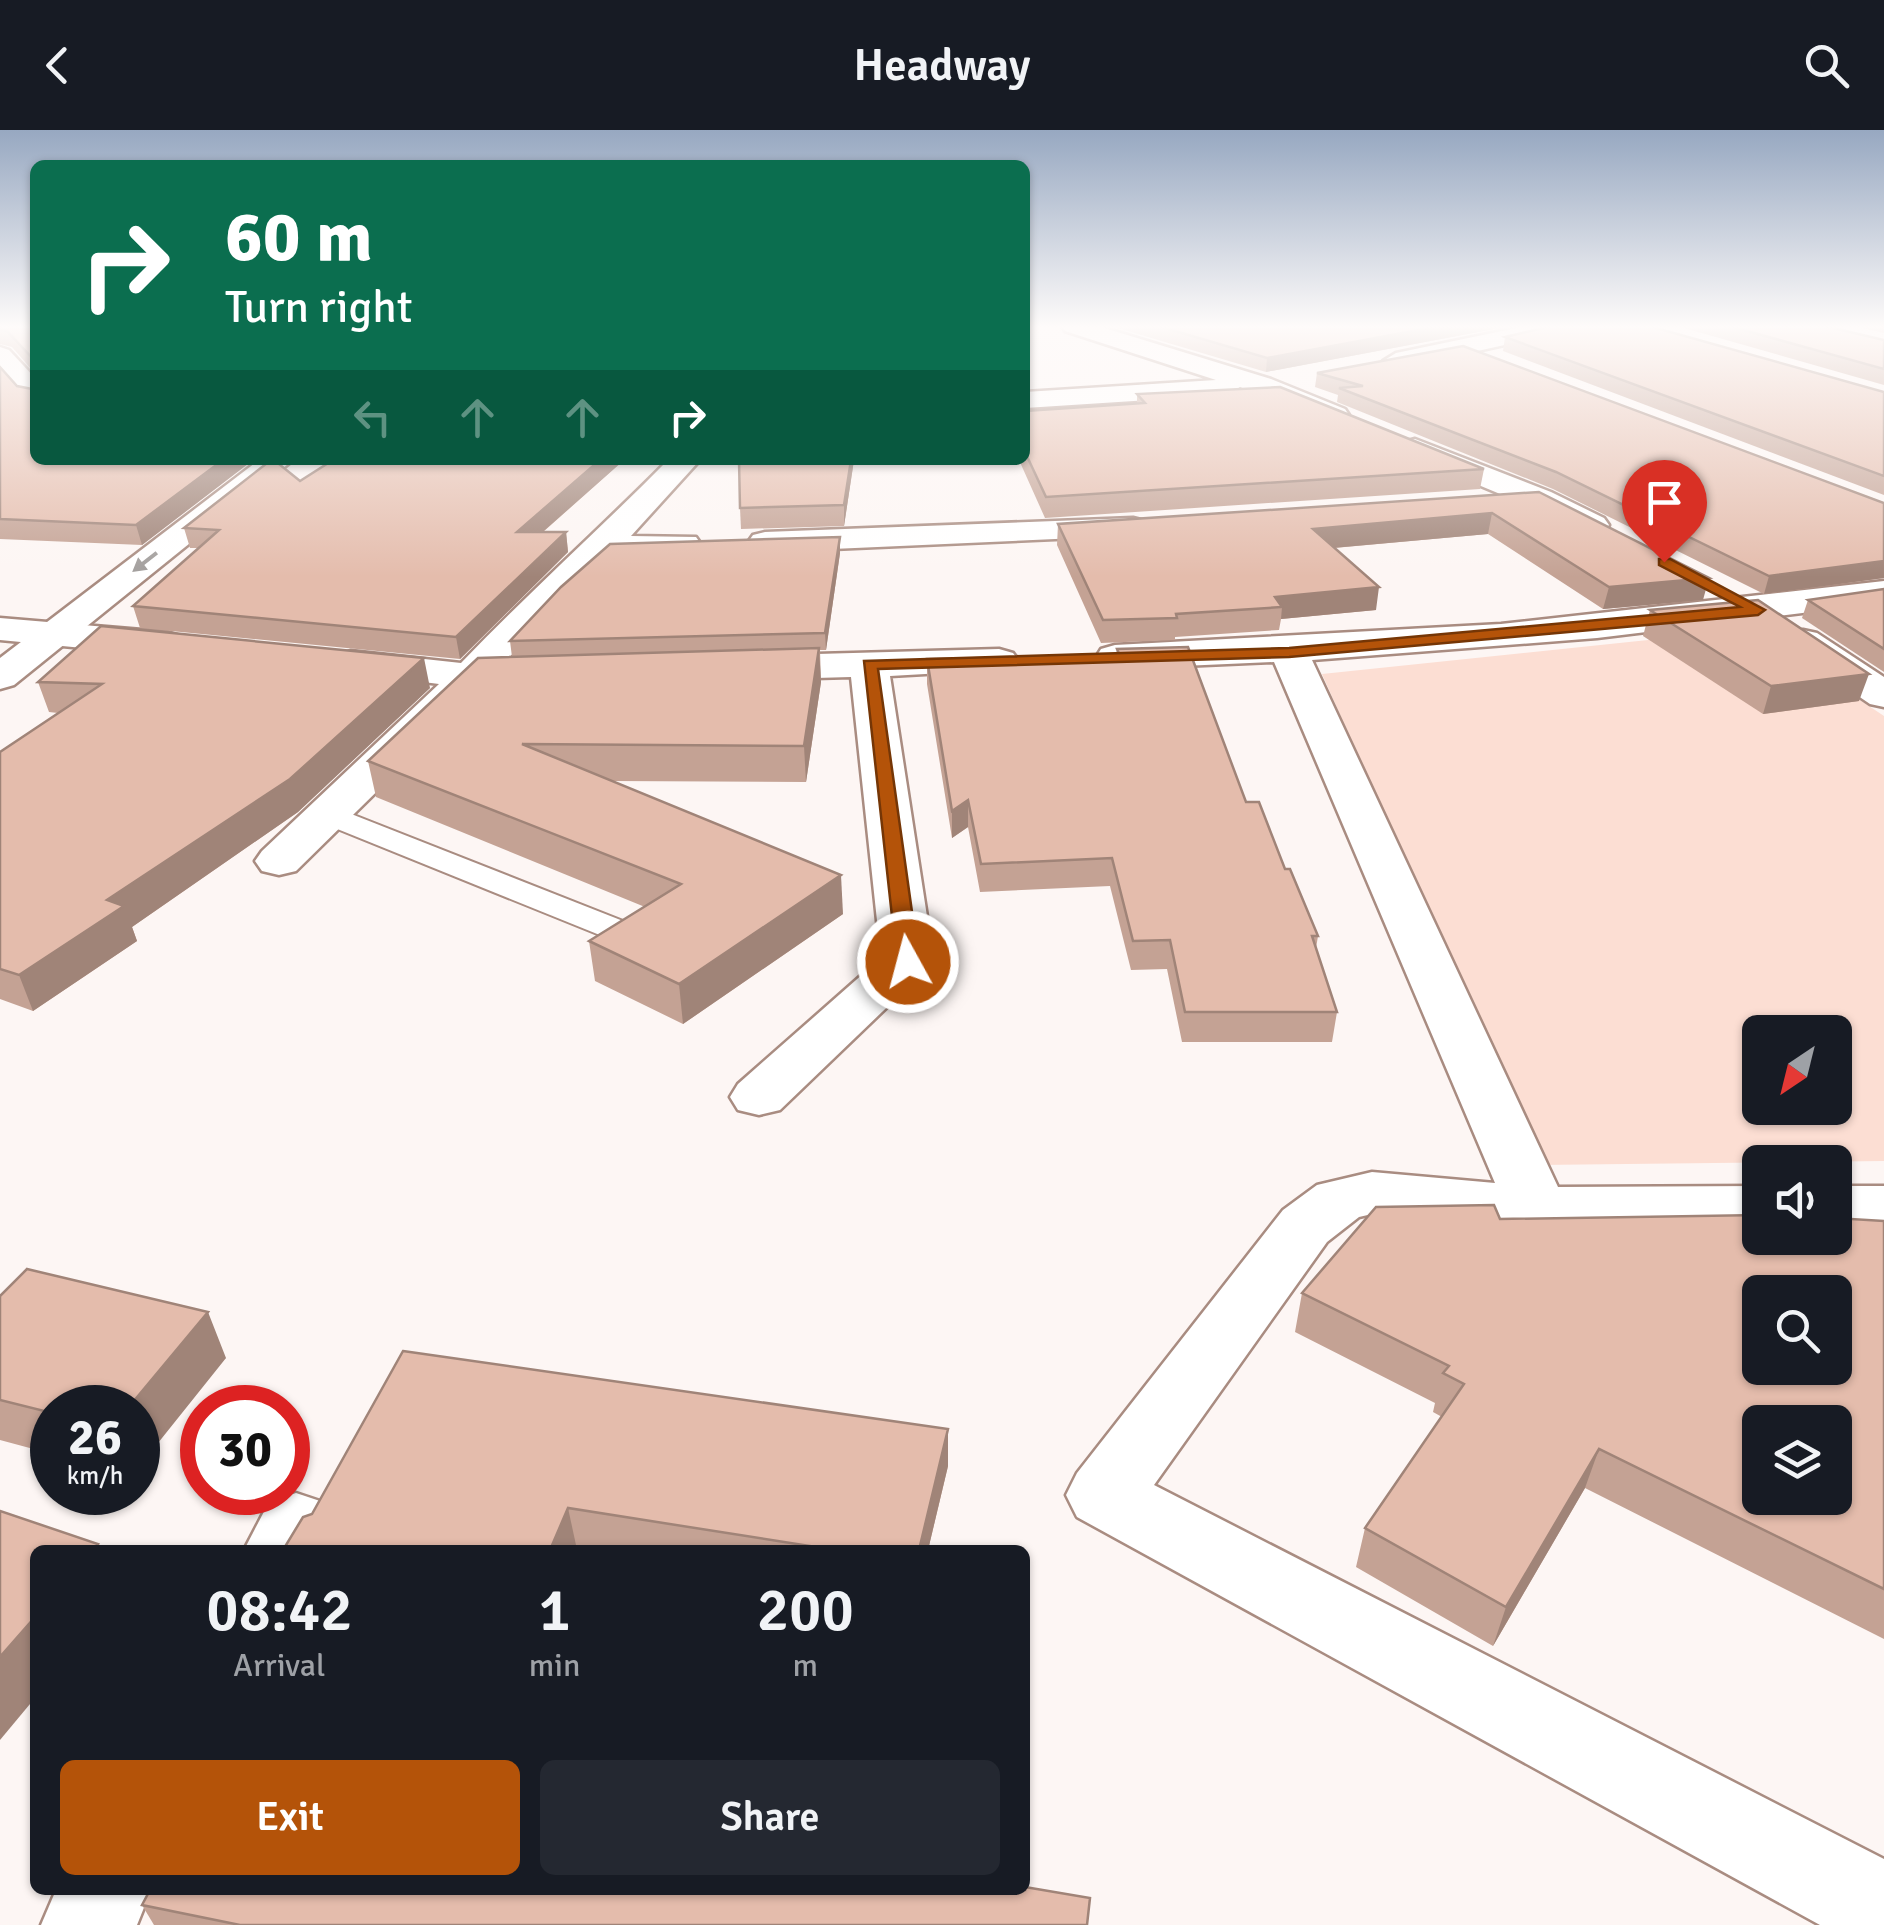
<!DOCTYPE html>
<html lang="en">
<head>
<meta charset="utf-8">
<style>
	body { margin:0; font-family:Signika,sans-serif; background:#242831; color:#f1f3f6; height:100vh; display:flex; flex-direction:column; font-size:38px; white-space:nowrap }
	* { box-sizing:border-box; margin:0 }
	p { font-size:32px; color:#9ea1a6 }
	.icon { flex:none; width:55px; height:55px; fill:none; stroke:currentColor; stroke-width:2; stroke-linecap:round; stroke-linejoin:round }
	.map { position:relative; flex:1; overflow:hidden }
	.side { position:absolute; left:30px; top:1415px; width:1000px; height:350px; display:flex; flex-direction:column; background:#171b24; border-radius:15px; box-shadow:0 2px 8px #0004 }
	.side>* { flex:none }
	.hud { position:absolute; left:30px; top:30px; width:1000px; height:305px; border-radius:15px; box-shadow:0 2px 8px #0004; background:#0b6e4f; color:#fff; overflow:hidden }
	.needle { width:65px; rotate:215deg }
	.controls { position:absolute; left:1742px; top:885px; display:grid; gap:20px }
	.controls a { display:grid; place-items:center; width:110px; height:110px; border-radius:15px; background:#171b24; box-shadow:0 2px 8px #0004; font-size:50px }
	.speed { position:absolute; left:30px; top:1255px; display:flex; gap:20px; font-size:50px; font-weight:700; text-align:center }
	.speed>* { display:grid; place-content:center; width:130px; height:130px; border-radius:50%; background:#171b24; box-shadow:0 2px 8px #0004; line-height:1 }
	.speed small { font-size:25px; font-weight:400 }
	.speed .limit { border:15px solid #d22; background:#fff; color:#111 }
	.pin { position:absolute; display:grid; place-items:center; width:85px; height:85px; color:#fff; margin:-102px -42px; border-radius:50% 50% 50% 0; rotate:-45deg; box-shadow:0 0 10px #0007 }
	.pin .icon { rotate:45deg }
	.me { position:absolute; width:110px; margin:-55px; rotate:353deg; stroke-linejoin:round; filter:drop-shadow(0 0 8px #0008) }
	.turn { display:flex; align-items:center; gap:35px; height:210px; padding:0 30px; font-size:45px }
	.turn .icon { width:130px; height:130px; stroke-width:2.5 }
	.turn b { display:block; font-size:70px; line-height:85px }
	.lanes { display:flex; align-items:center; height:95px; padding:0 30px; background:#0003; justify-content:center; gap:50px; direction:ltr }
	.lanes .off { opacity:.35 }
	.eta { display:flex; justify-content:space-evenly; align-items:center; height:170px; text-align:center }
	.eta b { font-size:60px; font-weight:600; line-height:70px }
	.cta { display:flex; gap:20px; margin-top:auto; padding:20px 30px }
	.cta a { flex:1; height:115px; border-radius:15px; background:#b45309; color:#fff; font-size:40px; font-weight:600; line-height:115px; text-align:center }
	.cta a+a { background:#242831; color:#f1f3f6 }
	header { display:flex; justify-content:space-between; align-items:center; height:130px; padding:0 30px; background:#171b24; font-size:45px; font-weight:600 }
	.map>svg:first-child { display:block }
</style>
</head>
<body>
<header><svg class="icon" aria-label="back" viewBox="0 0 24 24"><path d="M15 5l-7 7 7 7"/></svg>Headway<svg class="icon" aria-label="search" viewBox="0 0 24 24"><circle cx="10" cy="10" r="6"/><path d="M15 15l6 6"/></svg></header>
<div class="map">
<svg width="1884" height="1795" viewBox="0 0 1884 1795">
	<rect width="100%" height="100%" fill="#fdf6f4"/>
	<!-- green -->
	<path fill="#fcded3" fill-rule="evenodd" d="M1753,499L1884,586V1031L1539,1035L1322,544ZM1760,902H1835V978H1760Z"/>
	<g fill="none" stroke-linecap="round" stroke-linejoin="round">
		<!-- service casing -->
		<g stroke="#a98c81" stroke-width="4">
			<path id="service" d="M331,676L646,800L651,807L646,814L634,817L622,814L320,692L315,685L320,678Z"/>
		</g>
		<!-- minor casing -->
		<g stroke="#a98c81" stroke-width="5">
			<g id="minor">
				<path d="M1062,196H1098L1271,249L1345,279L1349,285L1345,291H1325L1240,257L1227,265L1025,278V262L1216,250L1065,201Z"/>
				<path d="M1526,196H1571L1559,203L1396,239L1383,231L1396,223Z"/>
				<path d="M0,217L9,220L35,248V273L25,271L0,241Z"/>
				<path d="M1415,309L1551,362L1604,388L1609,395L1604,402H1580L1529,376L1404,324L1400,318L1404,312Z"/>
				<path d="M668,330H700L631,406L696,407L701,414L696,421L610,427L561,471L504,533L549,536L555,544L549,552L482,558L296,741L279,745L262,741L255,731L262,721L439,554L337,541L331,533L337,525L351,521L461,533C528,463 600,399 668,330Z"/>
				<path d="M1133,388L1145,391L1150,398L1145,405L765,422L753,419L748,412L753,405L765,402Z"/>
				<path d="M1884,451V473L1597,508L1312,530L1558,1057L1760,1056V1100L1537,1101L1372,1084L1359,1087L1327,1112L1154,1355L1884,1729V1795H1820L1077,1387L1066,1365L1077,1343L1283,1080L1317,1055L1372,1042L1495,1053L1274,532L1115,539L1101,535L1096,527L1101,519L1115,515L1501,494Z"/>
				<path d="M0,488L166,502L180,506L185,514L180,522L166,526L0,510Z"/>
				<path d="M1803,500L1817,503L1884,547V577L1870,574L1789,519L1784,511L1789,503Z"/>
				<path d="M999,519L1013,523L1019,531L1013,539L890,546L934,832L780,980L759,985L738,980L730,967L738,954L881,828L851,547L745,550L731,546L725,538L731,530L745,526Z"/>
				<rect x="1835" y="1056" width="49" height="44"/>
				<path d="M296,1363L323,1372L334,1395L322,1420H244L269,1372Z"/>
				<path d="M56,1760H151L137,1795H41Z"/>
			</g>
		</g>
		<!-- primary casing -->
		<g stroke="#a98c81" stroke-width="5">
			<path id="primary" d="M259,330H293L14,555L0,559V528Z"/>
		</g>
		<!-- service -->
		<use href="#service" fill="#fff" fill-rule="evenodd"/>
		<!-- minor -->
		<use href="#minor" fill="#fff" fill-rule="evenodd"/>
		<!-- primary -->
		<use href="#primary" fill="#fff" fill-rule="evenodd"/>
	</g>
	<!-- wall -->
	<g fill="#c4a294">
		<path d="M0,196L253,330L142,415L0,409V237L17,256L32,259V240L12,217L0,214Z"/>
		<path d="M1111,196H1510L1266,242Z"/>
		<path d="M1677,196H1825L1884,210V255Z"/>
		<path d="M1853,196H1884V203Z"/>
		<path d="M1505,207L1884,262V365L1503,221Z"/>
		<path d="M1317,243L1884,373V448L1764,464L1553,359L1337,272L1338,265L1315,257Z"/>
		<path d="M1137,264L1484,339L1480,359L1045,388L1019,330H1025V281L1137,273Z"/>
		<path d="M333,330H624L543,402H566L568,422L460,529L140,498L133,476L198,418H190L184,398L300,351Z"/>
		<path d="M854,330L844,396L741,399L740,378Z"/>
		<path d="M1539,362L1703,470L1603,479L1488,404L1334,418L1376,480L1281,489L1279,500L1175,507V510L1101,513L1057,415L1058,394Z"/>
		<path d="M840,407V423L826,520H820L821,552L806,652L611,651L843,784L683,894L595,851L589,811L645,777L376,667L368,631L512,527L510,511Z"/>
		<path d="M1884,459V542L1802,488L1808,470Z"/>
		<path d="M1650,480L1859,571L1763,584L1643,506Z"/>
		<path d="M1117,519L1246,672L1285,739L1318,806L1316,818L1337,882L1332,912H1182L1167,839L1131,840L1110,756L980,762L968,697L952,708L927,554V529L1116,526Z"/>
		<path d="M38,552L430,558L298,682L132,797L137,811L33,881L0,869V622L58,583L49,582Z"/>
		<path d="M1500,1089L1884,1091V1509L1585,1358L1493,1516L1356,1437L1365,1398L1442,1287L1433,1282L1435,1273L1295,1202L1302,1163Z"/>
		<path d="M0,1166L226,1228L138,1278H52V1324L0,1310Z"/>
		<path d="M948,1299V1336L928,1420H606L576,1415L574,1420H283Z"/>
		<path d="M142,1775L1087,1795H154Z"/>
	</g>
	<!-- shaded-wall -->
	<g fill="#a08478">
		<path d="M1440,196H1510L1266,242L1267,228Z"/>
		<path d="M223,330H253L142,415L136,395Z"/>
		<path d="M600,330H624L520,422L517,402Z"/>
		<path d="M851,330H854L844,396V375Z"/>
		<path d="M1492,383L1488,404L1310,420L1313,399Z"/>
		<path d="M566,402L568,422L460,529L456,507Z"/>
		<path d="M840,407V423L826,520L825,503Z"/>
		<path d="M1884,431V448L1764,464L1769,446Z"/>
		<path d="M1709,448L1703,470L1603,479L1609,457Z"/>
		<path d="M1379,457L1376,480L1281,489L1282,477L1275,467Z"/>
		<path d="M819,518L821,552L806,652L804,616Z"/>
		<path d="M424,528L430,558L298,682L132,797L137,811L33,881L19,845L107,770Z"/>
		<path d="M1869,544L1859,571L1763,584L1771,556Z"/>
		<path d="M968,670V697L952,708V681Z"/>
		<path d="M841,745L843,784L683,894L679,854Z"/>
		<path d="M208,1182L226,1228L138,1338V1278H128Z"/>
		<path d="M948,1299V1336L928,1420H919Z"/>
		<path d="M1599,1319L1585,1358L1493,1516L1506,1477Z"/>
		<path d="M568,1378L576,1415L574,1420H550Z"/>
		<path d="M35,1487V1568L0,1610V1527Z"/>
	</g>
	<!-- building -->
	<g fill="#e4bcac" stroke="#a08478" stroke-width="2.5" fill-rule="evenodd">
		<path d="M0,196H35V330H223L136,395L0,389V237L17,256L32,259L33,229L7,201L0,200Z"/>
		<path d="M1158,196H1440L1267,228Z"/>
		<path d="M1552,196H1649L1884,262V346L1505,207Z"/>
		<path d="M1729,196H1825L1884,210V239Z"/>
		<path d="M1463,216L1884,373V431L1769,446L1556,342L1339,258L1363,256L1317,243Z"/>
		<path d="M1280,257L1484,339L1046,367L1025,322V281L1145,273L1137,264Z"/>
		<path d="M271,330H274L300,351L333,330H600L517,402H566L456,507L133,476L219,400L184,398Z"/>
		<path d="M739,330H851L844,375L740,378Z"/>
		<path d="M1539,362L1709,448L1609,457L1492,383L1313,399L1379,457L1275,467L1282,477L1176,484L1177,488L1103,490L1058,394Z"/>
		<path d="M840,407L825,503L510,511L561,457L610,414Z"/>
		<path d="M1884,459V519L1808,470Z"/>
		<path d="M1758,470L1869,544L1771,556L1650,480Z"/>
		<path d="M101,496L424,528L290,649L107,770L124,776L19,845L0,839V622L102,554L38,552Z"/>
		<path d="M1188,517L1246,672H1259L1285,739H1290L1318,806H1312L1337,882H1185L1170,810L1133,811L1112,728L981,734L968,670L952,681L927,529L1120,526L1117,519Z"/>
		<path d="M819,518L804,616L522,614L841,745L679,854L589,811L681,754L368,631L478,528Z"/>
		<path d="M1494,1075L1500,1089L1760,1085V1108H1835V1088L1884,1091V1459L1599,1319L1506,1477L1365,1398L1464,1254L1443,1243L1449,1236L1302,1163L1376,1077ZM1760,1162H1835V1238H1760ZM1760,1292H1835V1368H1760Z"/>
		<path d="M27,1139L208,1182L128,1278H52V1283L0,1270V1166Z"/>
		<path d="M403,1221L948,1299L919,1420H835L568,1378L550,1420H283L303,1387L312,1384Z"/>
		<path d="M0,1381L98,1414L93,1420H35V1487L0,1527Z"/>
		<path d="M1025,1757L1090,1768L1087,1795H240L142,1775L150,1760H1025Z"/>
	</g>
	<!-- one-way arrows -->
	<defs><path id="oneway-solid" d="M-6-.8H1V-3.2L6.5 0L1 3.2V.8H-6Z" transform="scale(2.5)"/></defs>
	<use fill="#a29e9c" href="#oneway-solid" transform="translate(145 432) rotate(142)"/>
	<!-- sky -->
	<linearGradient id="sky" x2="0" y2="1"><stop stop-color="#97a8c1"/><stop offset="0.44" stop-color="#fefbfa"/><stop offset="1" stop-color="#fefbfa" stop-opacity="0"/></linearGradient>
	<rect width="1884" height="447" fill="url(#sky)"/>
	<!-- route -->
	<path fill="#b45309" stroke="#753606" stroke-width="2.5" d="M1659,429H1670L1765,480L1758,485L1289,527L878,539L919,832L908,839L897,832L864,531L1289,518L1740,477L1659,435Z"/>
</svg>
<div class="controls">
<a><svg class="needle" viewBox="-14 -14 28 28"><path d="M0-13l5 13h-10z" fill="#e53935"/><path d="M0 13l5-13h-10z" fill="#9ea1a6"/></svg></a>
<a><svg class="icon" aria-label="sound" viewBox="0 0 24 24"><path d="M4 9h4l5-4v14l-5-4H4zM17 9q2 3 0 6"/></svg></a>
<a><svg class="icon" aria-label="search" viewBox="0 0 24 24"><circle cx="10" cy="10" r="6"/><path d="M15 15l6 6"/></svg></a>
<a><svg class="icon" aria-label="layers" viewBox="0 0 24 24"><path d="M12 4l9 5-9 5-9-5zM3 14l9 5 9-5"/></svg></a>
</div>
<div class="speed"><div>26<small>km/h</small></div><div class="limit">30</div></div>
<div class="pin" style="left:1664px;top:432px;background:#d93025"><svg class="icon" aria-label="arrive" viewBox="0 0 24 24"><path d="M6 21V4h12l-3 4 3 4H6"/></svg></div>
<svg class="me" style="left:908px;top:832px" viewBox="-20 -20 40 40"><circle r="17" fill="#b45309" stroke="#fff" stroke-width="3"/><path d="M0-11L8 9 0 5-8 9z" fill="#fff"/></svg>
<div class="hud">
<div class="turn"><svg class="icon" aria-label="right" viewBox="0 0 24 24"><path d="M7 20v-9h11M14 6l5 5-5 5"/></svg><div><b>60 m</b>Turn right</div></div>
<div class="lanes"><svg class="icon off" aria-label="left" viewBox="0 0 24 24"><path d="M17 20v-9H6M10 6l-5 5 5 5"/></svg><svg class="icon off" aria-label="ahead" viewBox="0 0 24 24"><path d="M12 20V5M6 11l6-6 6 6"/></svg><svg class="icon off" aria-label="ahead" viewBox="0 0 24 24"><path d="M12 20V5M6 11l6-6 6 6"/></svg><svg class="icon" aria-label="right" viewBox="0 0 24 24"><path d="M7 20v-9h11M14 6l5 5-5 5"/></svg></div>
</div>
<section class="side">
<div class="eta">
<div><b>08:42</b><p>Arrival</p></div>
<div><b>1</b><p>min</p></div>
<div><b>200</b><p>m</p></div>
</div>
<div class="cta"><a>Exit</a><a>Share</a></div>
</section>
</div>
</body>
</html>
